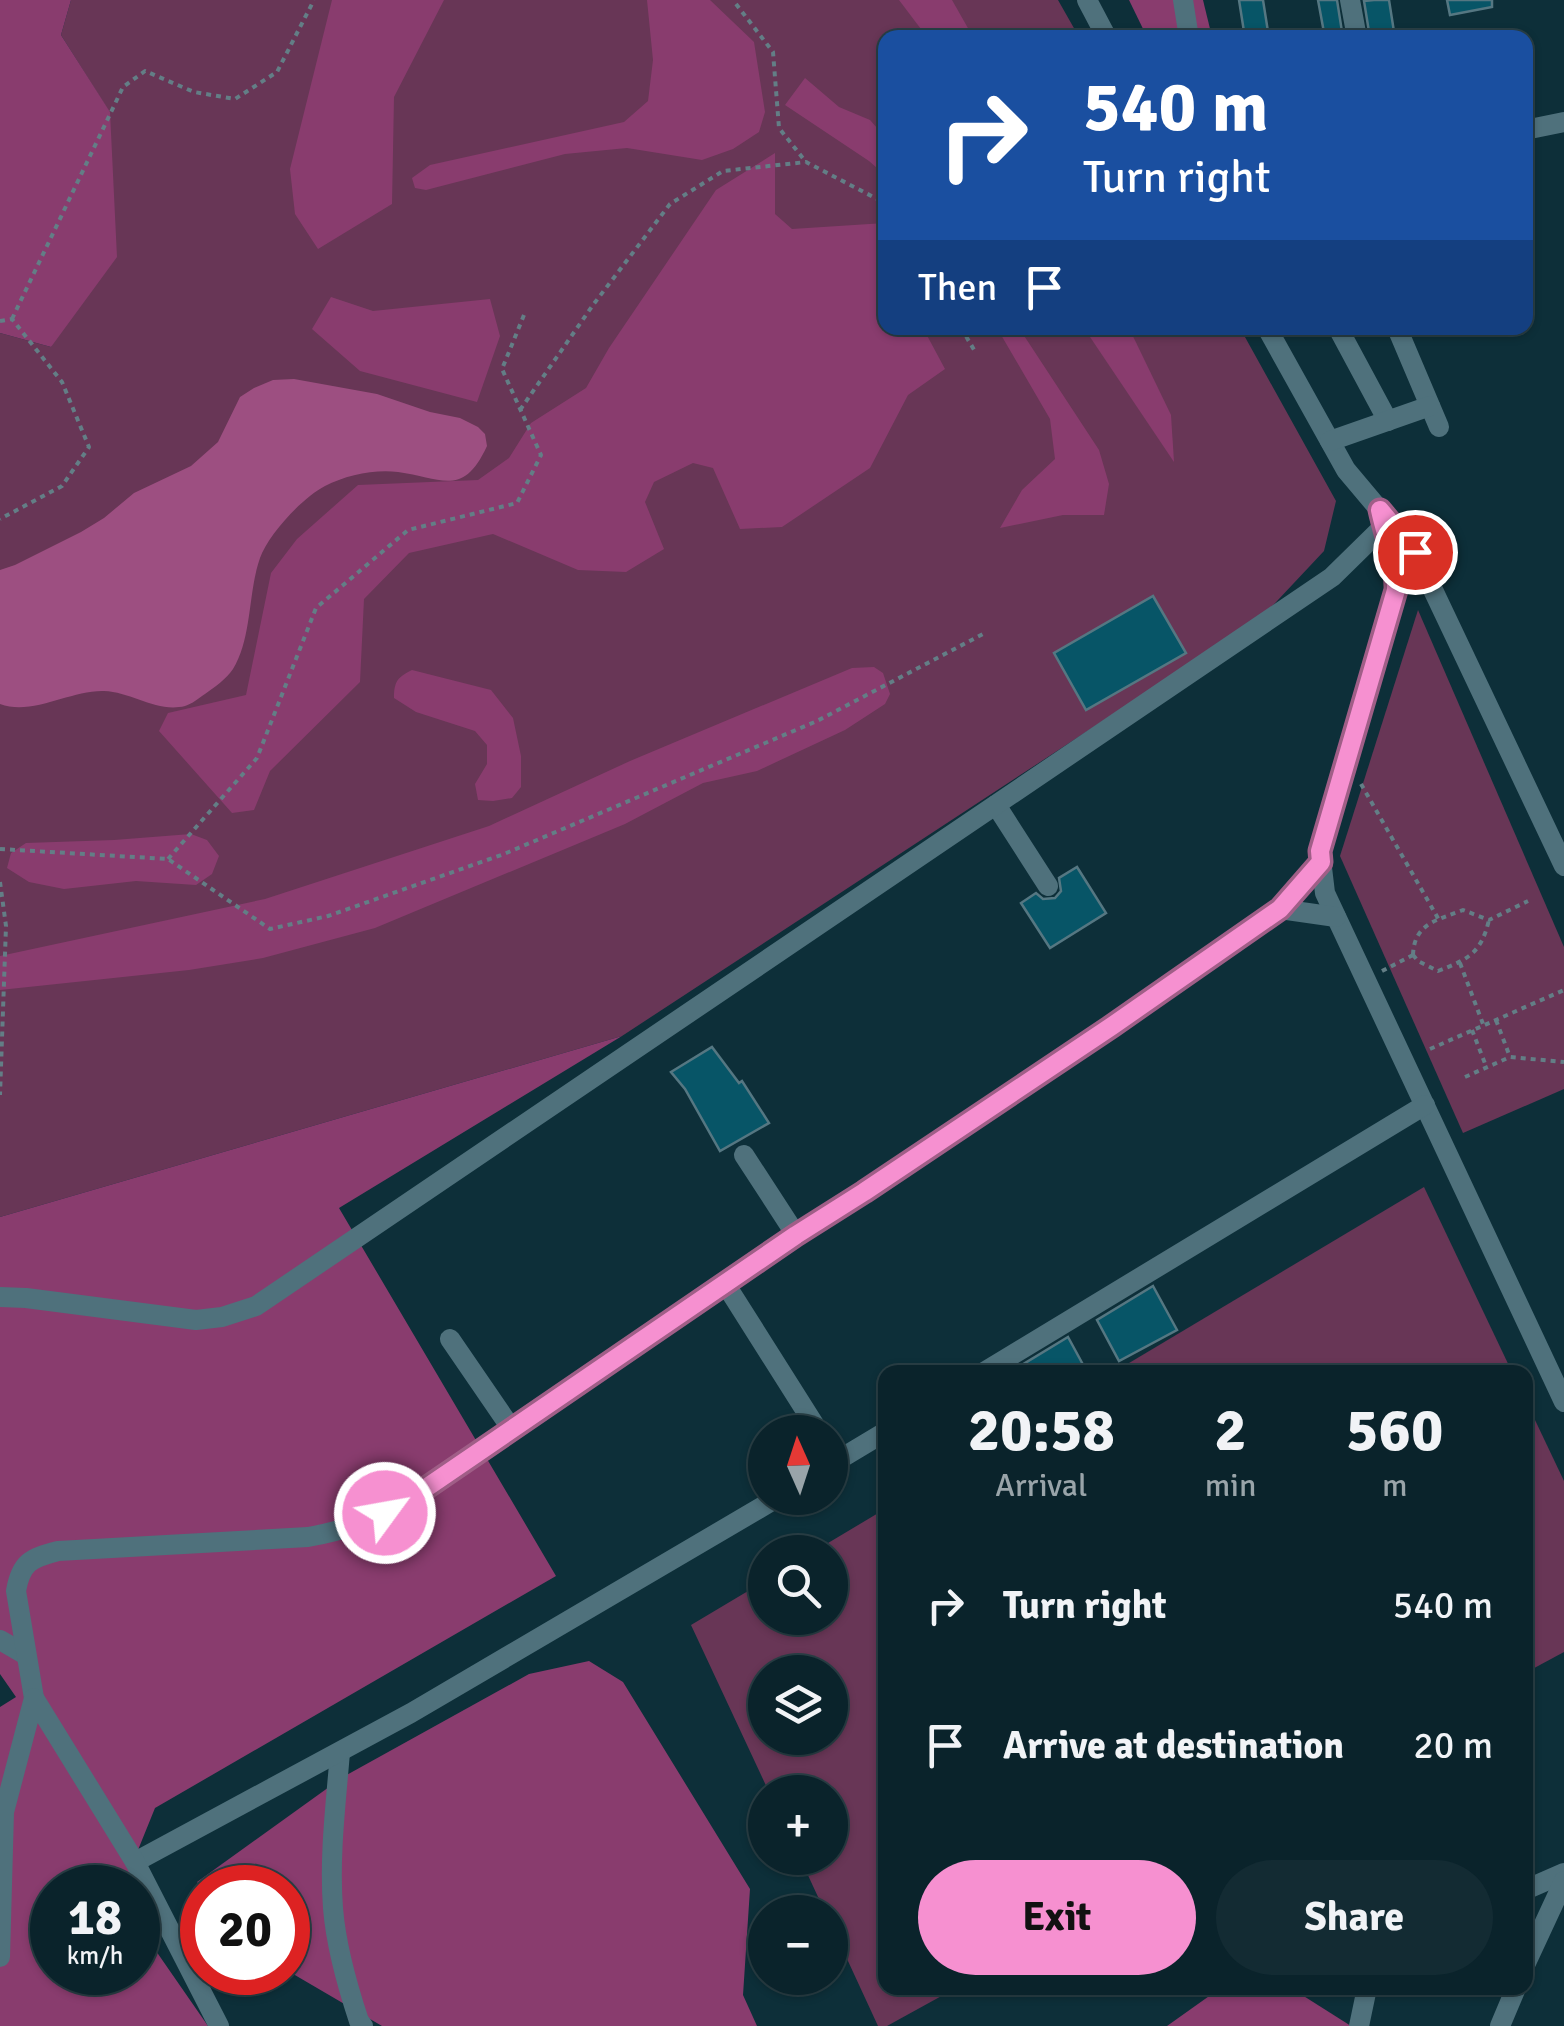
<!DOCTYPE html>
<html lang="en">
<head>
<meta charset="utf-8">
<style>
	body { margin:0; font-family:Signika,sans-serif; background:#132b33; color:#f1f3f6; height:100vh; display:flex; flex-direction:column; font-size:38px; white-space:nowrap }
	* { box-sizing:border-box; margin:0 }
	p { font-size:32px; color:#99a4a9 }
	.icon { flex:none; width:55px; height:55px; fill:none; stroke:currentColor; stroke-width:2; stroke-linecap:round; stroke-linejoin:round }
	.map { position:relative; flex:1; overflow:hidden }
	.side { position:absolute; left:878px; top:1365px; width:655px; height:630px; display:flex; flex-direction:column; background:#0a232b; border-radius:20px; box-shadow:0 2px 8px #0004,0 0 0 2px #2a4047 }
	.side>* { flex:none }
	.banner { position:absolute; left:878px; top:30px; width:655px; height:305px; border-radius:20px; box-shadow:0 2px 8px #0004,0 0 0 2px #2a4047; background:#1a4fa0; color:#fff; overflow:hidden }
	.needle { width:65px; rotate:357deg }
	.fabs { position:absolute; left:748px; top:1415px; display:grid; gap:20px }
	.fabs a { display:grid; place-items:center; width:100px; height:100px; border-radius:50%; background:#0a232b; box-shadow:0 2px 8px #0004,0 0 0 2px #2a4047; font-size:50px }
	.speed { position:absolute; left:30px; top:1865px; display:flex; gap:20px; font-size:50px; font-weight:700; text-align:center }
	.speed>* { display:grid; place-content:center; width:130px; height:130px; border-radius:50%; background:#0a232b; box-shadow:0 2px 8px #0004,0 0 0 2px #2a4047; line-height:1 }
	.speed small { font-size:25px; font-weight:400 }
	.speed .limit { border:15px solid #d22; background:#fff; color:#111 }
	.pin { position:absolute; display:grid; place-items:center; width:85px; height:85px; color:#fff; margin:-42px; border:5px solid #fff; border-radius:50%; box-shadow:0 2px 10px #0007 }
	.me { position:absolute; width:110px; margin:-55px; rotate:58deg; stroke-linejoin:round; filter:drop-shadow(0 0 8px #0008) }
	.turn { display:flex; align-items:center; gap:35px; height:210px; padding:0 40px; font-size:45px }
	.turn .icon { width:130px; height:130px; stroke-width:2.5 }
	.turn b { display:block; font-size:70px; line-height:85px }
	.then { display:flex; align-items:center; height:95px; padding:0 40px; background:#0003; gap:20px; font-size:38px }
	.eta { display:flex; justify-content:space-evenly; align-items:center; height:170px; text-align:center }
	.eta b { font-size:60px; font-weight:700; line-height:70px }
	.primary-button { display:flex; gap:20px; margin-top:auto; padding:20px 40px }
	.primary-button a { flex:1; height:115px; border-radius:60px; background:#f690d0; color:#111; font-size:40px; font-weight:700; line-height:115px; text-align:center }
	.primary-button a+a { background:#132b33; color:#f1f3f6 }
	ul { padding:0; list-style:none }
	li { display:flex; align-items:center; gap:30px; height:140px; padding:0 40px }
	li div { flex:1 }
	li b { display:block; font-size:38px }
	li em { font-style:normal }
	.map>svg:first-child { display:block }
</style>
</head>
<body>
<div class="map">
<svg width="1564" height="2026" viewBox="0 0 1564 2026">
	<rect width="100%" height="100%" fill="#0d2f39"/>
	<!-- green -->
	<g fill="#683656" fill-rule="evenodd">
		<path d="M71,0H1058L1079,37L885,38V328H1240L1336,501L1324,551L1263,616L622,1036L0,1217V333L51,347L110,113L61,35Z"/>
		<path d="M1418,610L1564,947V1089L1463,1133L1340,856Z"/>
		<path d="M1424,1187L1512,1372H1114Z"/>
		<path d="M1525,1399L1564,1481V1652L1525,1673Z"/>
		<path d="M885,1509V1988H956L887,2026H878L830,1922V1912H825L800,1858H830V1792H769L691,1625L765,1581V1618H830V1552H813ZM830,1672V1738H765V1672Z"/>
	</g>
	<!-- forest -->
	<g fill="#893c6e">
		<path d="M0,0H71L61,35L110,112L117,257L51,347L0,333Z"/>
		<path d="M332,0H444L394,97L392,204L318,249L295,214L290,169Z"/>
		<path d="M647,0H710L754,42L765,112L759,132L733,149L702,160L627,148L565,154L426,190L415,188L412,178L430,165L624,122L648,101L653,60Z"/>
		<path d="M899,0H952L973,37H927Z"/>
		<path d="M1129,0H1203L1212,37H1147Z"/>
		<path d="M805,78L839,107L870,120L885,137V175L869,161L785,105Z"/>
		<path d="M775,153V214L792,229L885,223V328H923L945,369L908,395L870,468L782,527L740,529L713,468L693,463L654,482L645,502L664,549L626,572L578,570L493,534L409,553L364,599L360,682L270,771L254,810L232,813L159,731L168,713L246,695L271,573L297,539L358,485L478,480L509,458L531,423L586,388L609,348L716,190Z"/>
		<path d="M331,297L373,311L490,299L500,336L477,402L360,371L312,329Z"/>
		<path d="M997,328H1019L1099,450L1109,484L1104,515H1063L1000,528L1022,490L1055,459L1050,419Z"/>
		<path d="M1084,328H1129L1171,415L1174,462Z"/>
		<path d="M874,667L883,673L890,694L885,704L845,730L757,771L703,783L625,824L375,928L263,958L189,970L0,990V956L265,899L489,826L630,761L852,668Z"/>
		<path d="M412,670L491,690L513,718L521,756V787L512,798L493,801L478,800L475,784L487,764V745L475,731L416,712L394,698C394,681 398,677 412,670Z"/>
		<path d="M191,834L207,840L219,856L212,874L196,885L136,881L64,889L29,882L7,868L11,853L26,843L114,840Z"/>
		<path d="M622,1036L339,1208L556,1576L155,1808L123,1887L52,1888V1972H138V1925L208,2026H0V1707L16,1697L0,1674V1217Z"/>
		<path d="M589,1661L623,1682L750,1889L743,1995L757,2026H382L288,1971V1888H202L197,1882L343,1777L529,1674Z"/>
		<path d="M1231,1988H1291L1351,2026H1167L1212,1994Z"/>
	</g>
	<!-- water -->
	<path fill="#9d4f81" d="M294,379L377,394L430,412L460,418L478,427L485,434L487,446C463,498 442,478 398,472C375,469 346,475 325,486C303,497 268,535 260,558C248,592 252,639 233,669C226,679 215,687 205,694C199,698 192,704 185,706C157,713 132,692 104,691C70,690 33,716 0,704V570L15,565L81,532L104,518L134,493L191,466L218,442L240,397L254,388L273,380Z"/>
	<!-- building -->
	<g fill="#075567" stroke="#557782" stroke-width="2.5">
		<path d="M1239,0H1263L1269,38H1245Z"/>
		<path d="M1318,0H1337L1343,38H1325Z"/>
		<path d="M1374,0H1389L1395,38H1370L1364,1Z"/>
		<path d="M1447,0H1492V7L1450,15Z"/>
		<path d="M1153,596L1186,653L1086,710L1054,653Z"/>
		<path d="M1077,867L1106,913L1050,948L1021,903L1036,893L1043,899L1055,898L1061,891L1059,878Z"/>
		<path d="M712,1047L739,1083L742,1081L769,1123L720,1151L685,1089L671,1072Z"/>
		<path d="M1153,1286L1177,1330L1119,1361L1097,1320Z"/>
		<path d="M1068,1337L1087,1372H1013L1012,1371Z"/>
	</g>
	<g fill="none" stroke-linecap="round" stroke-linejoin="round">
		<!-- path -->
		<g stroke="#637e86" stroke-width="4" stroke-dasharray="5 5" stroke-linecap="butt">
			<path d="M736,4L773,52L779,128L806,162"/>
			<path d="M12,319L123,87L145,71L194,92L235,99L277,72L314,0"/>
			<path d="M0,321L12,319L62,382L89,447L62,486L0,519"/>
			<path d="M961,328L976,353"/>
			<path d="M520,410L593,305L670,204L723,171L806,162L885,203"/>
			<path d="M1361,784L1439,920"/>
			<path d="M0,849L168,859L270,929L328,916L504,854L817,721L983,634"/>
			<path d="M168,859L257,758L316,608L408,530L517,503L541,455L502,369L524,315"/>
			<path d="M0,882L6,926L0,1095"/>
			<path d="M1413,955C1414,923 1438,920 1463,910L1489,920L1528,901"/>
			<path d="M1413,955L1418,961L1438,971C1469,959 1481,953 1489,920"/>
			<path d="M1460,963L1483,1024"/>
			<path d="M1382,971L1413,955"/>
			<path d="M1496,1020L1510,1057"/>
			<path d="M1472,1030L1486,1066"/>
			<path d="M1430,1049L1564,990"/>
			<path d="M1465,1077L1510,1057L1564,1062"/>
		</g>
		<!-- minor -->
		<g stroke="#4f717c" stroke-width="20">
			<path d="M1087,0L1107,38"/>
			<path d="M1183,0L1189,38"/>
			<path d="M1350,0L1357,38"/>
			<path d="M1525,130L1564,122"/>
			<path d="M1267,328L1346,470L1415,552L1564,866"/>
			<path d="M1338,328L1388,421"/>
			<path d="M1397,328L1439,427"/>
			<path d="M1330,441L1430,406"/>
			<path d="M1380,510C1386,538 1397,562 1396,590L1320,851L1325,893L1564,1402"/>
			<path d="M996,805L1048,886"/>
			<path d="M1321,862L1280,909L1336,917"/>
			<path d="M744,1155L796,1235"/>
			<path d="M726,1285L819,1432"/>
			<path d="M0,1297L26,1298L196,1320L222,1317L256,1306L1332,577L1383,527"/>
			<path d="M450,1339L511,1428"/>
			<path d="M984,1372L1425,1105"/>
			<path d="M830,1465L885,1432"/>
			<path d="M0,1640L26,1655"/>
			<path d="M34,1698L16,1591C21,1562 31,1558 58,1551L308,1537C347,1530 369,1521 404,1503L796,1235L864,1192L1112,1026L1280,909"/>
			<path d="M340,1752C336,1803 329,1856 333,1908C336,1946 347,1985 359,2021L363,2026"/>
			<path d="M135,1862L411,1713L777,1498"/>
			<path d="M1525,1890L1564,1873"/>
			<path d="M0,1957L4,1812L34,1698L135,1862L219,2026"/>
			<path d="M1525,1965L1564,1881"/>
			<path d="M1359,2026L1367,1988"/>
			<path d="M1500,2026L1516,1988"/>
		</g>
	</g>
	<g fill="none" stroke-linecap="round" stroke-linejoin="round">
		<!-- route casing -->
		<g stroke="#a05e87" stroke-width="25">
			<path id="route" d="M385,1513L404,1503L796,1235L864,1192L1112,1026L1280,909L1321,862L1320,851L1396,590C1397,562 1386,538 1380,510L1415,552"/>
		</g>
		<!-- route -->
		<use href="#route" stroke="#f690d0" stroke-width="18"/>
	</g>
</svg>
<div class="fabs">
<a><svg class="needle" viewBox="-14 -14 28 28"><path d="M0-13l5 13h-10z" fill="#e53935"/><path d="M0 13l5-13h-10z" fill="#99a4a9"/></svg></a>
<a><svg class="icon" aria-label="search" viewBox="0 0 24 24"><circle cx="10" cy="10" r="6"/><path d="M15 15l6 6"/></svg></a>
<a><svg class="icon" aria-label="layers" viewBox="0 0 24 24"><path d="M12 4l9 5-9 5-9-5zM3 14l9 5 9-5"/></svg></a>
<a>+</a>
<a>−</a>
</div>
<div class="speed"><div>18<small>km/h</small></div><div class="limit">20</div></div>
<div class="pin" style="left:1415px;top:552px;background:#d93025"><svg class="icon" aria-label="arrive" viewBox="0 0 24 24"><path d="M6 21V4h12l-3 4 3 4H6"/></svg></div>
<svg class="me" style="left:385px;top:1513px" viewBox="-20 -20 40 40"><circle r="17" fill="#f690d0" stroke="#fff" stroke-width="3"/><path d="M0-11L8 9 0 5-8 9z" fill="#fff"/></svg>
<div class="banner">
<div class="turn"><svg class="icon" aria-label="right" viewBox="0 0 24 24"><path d="M7 20v-9h11M14 6l5 5-5 5"/></svg><div><b>540 m</b>Turn right</div></div>
<div class="then">Then<svg class="icon" aria-label="arrive" viewBox="0 0 24 24"><path d="M6 21V4h12l-3 4 3 4H6"/></svg></div>
</div>
<section class="side">
<div class="eta">
<div><b>20:58</b><p>Arrival</p></div>
<div><b>2</b><p>min</p></div>
<div><b>560</b><p>m</p></div>
</div>
<ul>
<li><svg class="icon" aria-label="right" viewBox="0 0 24 24"><path d="M7 20v-9h11M14 6l5 5-5 5"/></svg><div><b>Turn right</b></div><em>540 m</em></li>
<li><svg class="icon" aria-label="arrive" viewBox="0 0 24 24"><path d="M6 21V4h12l-3 4 3 4H6"/></svg><div><b>Arrive at destination</b></div><em>20 m</em></li>
</ul>
<div class="primary-button"><a>Exit</a><a>Share</a></div>
</section>
</div>
</body>
</html>
